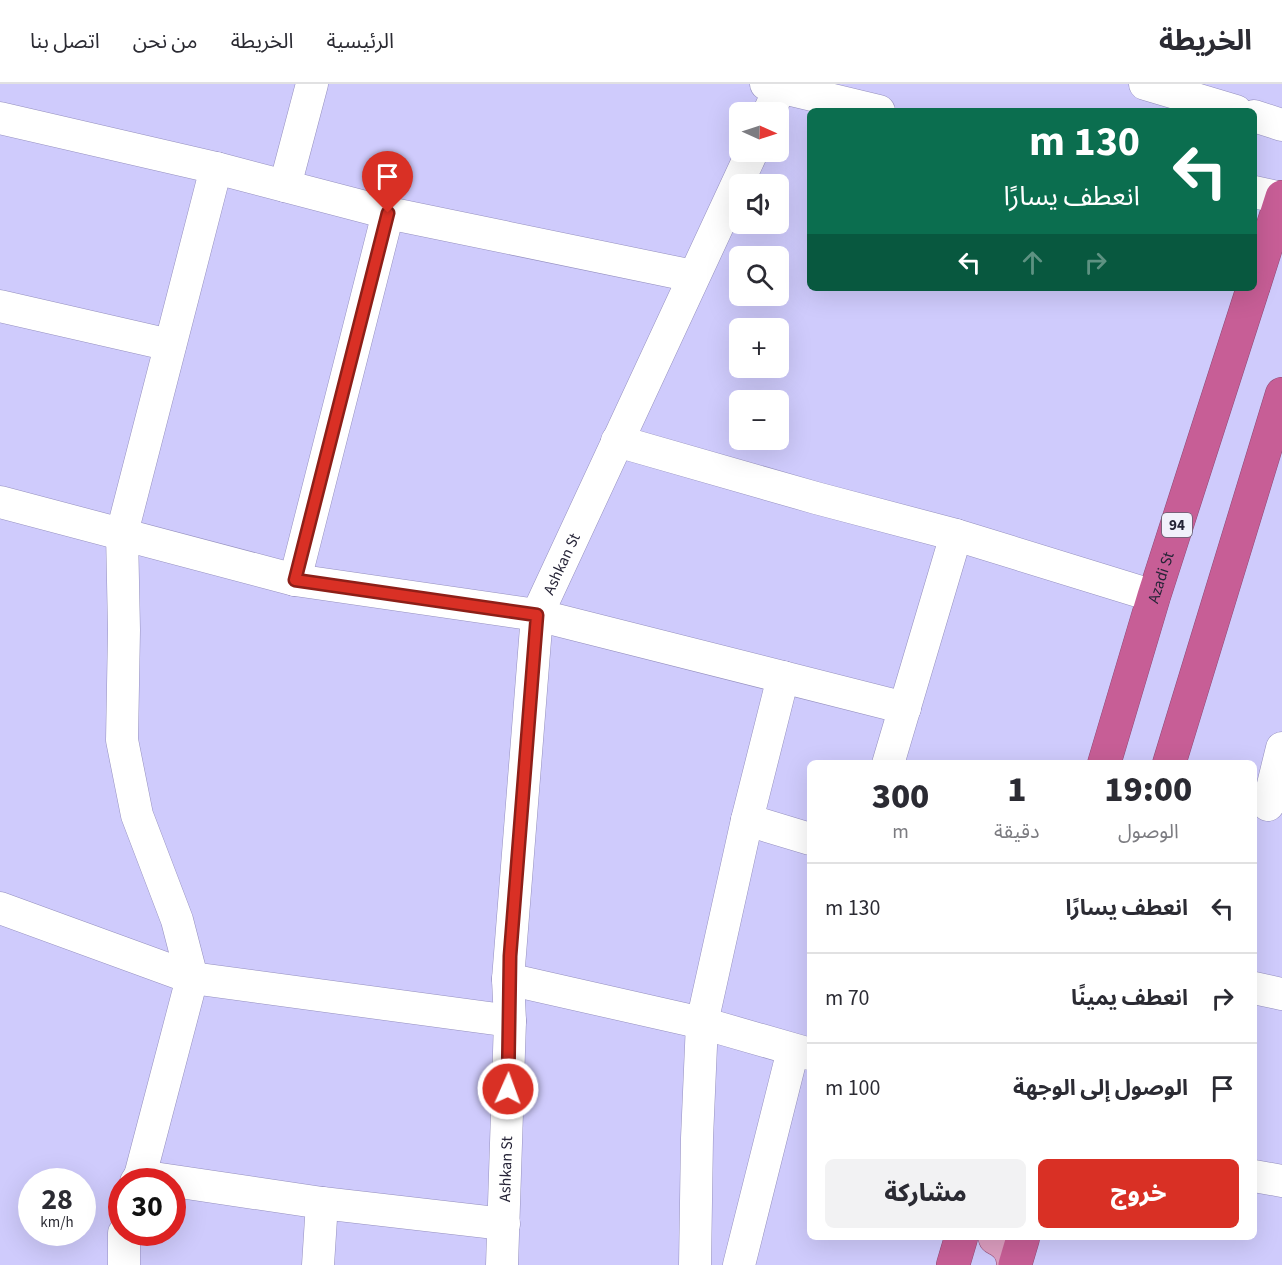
<!DOCTYPE html>
<html lang="ar">
<head>
<meta charset="utf-8">
<style>
	body { margin:0; font-family:"Source Sans 3","Noto Sans Arabic",sans-serif; background:#f2f2f3; color:#2b2b33; direction:rtl; height:100vh; display:flex; flex-direction:column; font-size:22px; white-space:nowrap }
	* { box-sizing:border-box; margin:0 }
	p { font-size:20px; color:#7c7c81 }
	.icon { flex:none; width:33px; height:33px; fill:none; stroke:currentColor; stroke-width:2; stroke-linecap:round; stroke-linejoin:round }
	.map { position:relative; flex:1; overflow:hidden; direction:ltr }
	.sheet { position:absolute; left:807px; top:676px; width:450px; height:480px; display:flex; flex-direction:column; background:#fff; border-radius:9px; box-shadow:0 6px 24px #0002; direction:rtl }
	.sheet>* { flex:none }
	.banner { position:absolute; left:807px; top:24px; width:450px; height:183px; border-radius:9px; box-shadow:0 6px 24px #0002; direction:rtl; background:#0b6e4f; color:#fff; overflow:hidden }
	.needle { width:39px; rotate:93deg }
	.buttons { position:absolute; left:729px; top:18px; display:grid; gap:12px }
	.buttons a { display:grid; place-items:center; width:60px; height:60px; border-radius:9px; background:#fff; box-shadow:0 6px 24px #0002; font-size:30px }
	.speed { position:absolute; left:18px; top:1084px; display:flex; gap:12px; font-size:30px; font-weight:700; text-align:center }
	.speed>* { display:grid; place-content:center; width:78px; height:78px; border-radius:50%; background:#fff; box-shadow:0 6px 24px #0002; line-height:1 }
	.speed small { font-size:15px; font-weight:400 }
	.speed .limit { border:9px solid #d22; background:#fff; color:#111 }
	.pin { position:absolute; display:grid; place-items:center; width:51px; height:51px; color:#fff; margin:-62px -26px; border-radius:50% 50% 50% 0; rotate:-45deg; box-shadow:0 0 6px #0007 }
	.pin .icon { rotate:45deg }
	.me { position:absolute; width:66px; margin:-33px; rotate:2deg; stroke-linejoin:round; filter:drop-shadow(0 0 4px #0008) }
	.turn { display:flex; align-items:center; gap:21px; height:126px; padding:0 18px; font-size:27px }
	.turn .icon { width:78px; height:78px; stroke-width:2.5 }
	.turn b { display:block; font-size:42px; line-height:51px }
	.lanes { display:flex; align-items:center; height:57px; padding:0 18px; background:#0003; justify-content:center; gap:30px; direction:ltr }
	.lanes .off { opacity:.35 }
	.eta { display:flex; justify-content:space-evenly; align-items:center; height:102px; text-align:center }
	.eta b { font-size:36px; font-weight:800; line-height:42px }
	.primary-button { display:flex; gap:12px; margin-top:auto; padding:12px 18px }
	.primary-button a { flex:1; height:69px; border-radius:9px; background:#d93025; color:#fff; font-size:24px; font-weight:800; line-height:69px; text-align:center }
	.primary-button a+a { background:#f2f2f3; color:#2b2b33 }
	ul { padding:0; list-style:none }
	li { display:flex; align-items:center; gap:18px; height:90px; padding:0 18px; border-top:2px solid #e1e1e2 }
	li div { flex:1 }
	li b { display:block; font-size:22px }
	li em { font-style:normal }
	header { display:flex; align-items:center; gap:36px; box-sizing:border-box; height:84px; padding:0 30px; background:#fff; border-bottom:2px solid #e1e1e2 }
	header strong { font-size:28px }
	nav { display:flex; gap:33px; margin-inline-start:auto; font-size:21px }
	.map>svg:first-child { display:block }
</style>
</head>
<body>
<header>
<strong>الخريطة</strong>
<nav><a>الرئيسية</a><a>الخريطة</a><a>من نحن</a><a>اتصل بنا</a></nav>
</header>
<div class="map">
<svg width="1282" height="1181" viewBox="0 0 1282 1181">
	<rect width="100%" height="100%" fill="#cfcbfc"/>
	<g fill="none" stroke-linecap="round" stroke-linejoin="round">
		<!-- minor casing -->
		<g stroke="#9590bf" stroke-width="33">
			<g id="minor">
				<path d="M766,0L879,27"/>
				<path d="M1145,0L1236,27"/>
				<path d="M769,28L780,3"/>
				<path d="M1254,32L1282,41"/>
				<path d="M0,34L216,84L388,129L693,192"/>
				<path d="M285,102L312,0"/>
				<path d="M1254,108L1282,114"/>
				<path d="M0,222L170,261"/>
				<path d="M617,357L816,414L956,451L1154,512"/>
				<path d="M0,418L295,496L537,531L905,624"/>
				<path d="M295,496L388,129"/>
				<path d="M888,680L956,451"/>
				<path d="M1268,721L1282,664"/>
				<path d="M747,736L810,755"/>
				<path d="M0,824L192,894L510,937"/>
				<path d="M508,895L702,939L810,970"/>
				<path d="M1254,904L1282,910"/>
				<path d="M140,1092L192,894L177,836L137,731L122,656L124,546L122,449L216,84"/>
				<path d="M1254,1092L1282,1097"/>
				<path d="M136,1098L140,1092L322,1119L504,1140"/>
				<path d="M124,1181V1149"/>
				<path d="M318,1181L322,1119"/>
				<path id="s1" d="M502,1181L510,937L508,895L537,531L752,68"/>
				<path d="M695,1181L697,1054L702,939L747,736L783,593"/>
				<path d="M739,1181L793,966"/>
			</g>
		</g>
		<!-- major casing -->
		<g stroke="#8f4a75" stroke-width="34">
			<path id="major" d="M995,1154C1006,1159 1014,1169 1013,1181"/>
		</g>
		<!-- highway casing -->
		<g stroke="#8f4a75" stroke-width="34">
			<g id="highway">
				<path d="M1254,201L1282,113"/>
				<path id="s2" d="M1104,680L1154,512L1253,204"/>
				<path d="M1169,680L1282,310"/>
				<path d="M953,1181L961,1154"/>
				<path d="M1015,1181L1023,1154"/>
			</g>
		</g>
		<!-- minor -->
		<use href="#minor" stroke="#fff" stroke-width="32"/>
		<!-- major -->
		<use href="#major" stroke="#dd9ec0" stroke-width="33"/>
		<!-- highway -->
		<use href="#highway" stroke="#c75e96" stroke-width="33"/>
	</g>
	<g fill="none" stroke-linecap="round" stroke-linejoin="round">
		<!-- route casing -->
		<g stroke="#8d1f18" stroke-width="15">
			<path id="route" d="M388,129L295,496L537,531L510,872L508,1005"/>
		</g>
		<!-- route -->
		<use href="#route" stroke="#d93025" stroke-width="10"/>
	</g>
	<g text-anchor="middle" stroke-width="6" stroke-linejoin="round" paint-order="stroke">
		<!-- shield labels -->
		<rect fill="#f1f1fb" stroke="#636272" stroke-width="1.5" x="1162" y="429" width="30" height="24" rx="4.5"/>
		<g font-size="15" font-weight="bold" fill="#262437">
			<text x="1177" y="446">94</text>
		</g>
		<!-- street labels -->
		<g font-size="16" fill="#262437" stroke="#f1f1fb">
			<text dy="6" stroke="none"><textPath href="#s1" startOffset="708">Ashkan St</textPath></text>
			<text dy="6" stroke="none"><textPath href="#s2" startOffset="195">Azadi St</textPath></text>
			<text dy="6" stroke="none"><textPath href="#s1" startOffset="96">Ashkan St</textPath></text>
		</g>
	</g>
</svg>
<div class="buttons">
<a><svg class="needle" viewBox="-14 -14 28 28"><path d="M0-13l5 13h-10z" fill="#e53935"/><path d="M0 13l5-13h-10z" fill="#7c7c81"/></svg></a>
<a><svg class="icon" aria-label="sound" viewBox="0 0 24 24"><path d="M4 9h4l5-4v14l-5-4H4zM17 9q2 3 0 6"/></svg></a>
<a><svg class="icon" aria-label="search" viewBox="0 0 24 24"><circle cx="10" cy="10" r="6"/><path d="M15 15l6 6"/></svg></a>
<a>+</a>
<a>−</a>
</div>
<div class="speed"><div>28<small>km/h</small></div><div class="limit">30</div></div>
<div class="pin" style="left:388px;top:129px;background:#d93025"><svg class="icon" aria-label="arrive" viewBox="0 0 24 24"><path d="M6 21V4h12l-3 4 3 4H6"/></svg></div>
<svg class="me" style="left:508px;top:1005px" viewBox="-20 -20 40 40"><circle r="17" fill="#d93025" stroke="#fff" stroke-width="3"/><path d="M0-11L8 9 0 5-8 9z" fill="#fff"/></svg>
<div class="banner">
<div class="turn"><svg class="icon" aria-label="left" viewBox="0 0 24 24"><path d="M17 20v-9H6M10 6l-5 5 5 5"/></svg><div><b>130 m</b>انعطف يسارًا</div></div>
<div class="lanes"><svg class="icon" aria-label="left" viewBox="0 0 24 24"><path d="M17 20v-9H6M10 6l-5 5 5 5"/></svg><svg class="icon off" aria-label="ahead" viewBox="0 0 24 24"><path d="M12 20V5M6 11l6-6 6 6"/></svg><svg class="icon off" aria-label="right" viewBox="0 0 24 24"><path d="M7 20v-9h11M14 6l5 5-5 5"/></svg></div>
</div>
<section class="sheet">
<div class="eta">
<div><b>19:00</b><p>الوصول</p></div>
<div><b>1</b><p>دقيقة</p></div>
<div><b>300</b><p>m</p></div>
</div>
<ul>
<li><svg class="icon" aria-label="left" viewBox="0 0 24 24"><path d="M17 20v-9H6M10 6l-5 5 5 5"/></svg><div><b>انعطف يسارًا</b></div><em>130 m</em></li>
<li><svg class="icon" aria-label="right" viewBox="0 0 24 24"><path d="M7 20v-9h11M14 6l5 5-5 5"/></svg><div><b>انعطف يمينًا</b></div><em>70 m</em></li>
<li><svg class="icon" aria-label="arrive" viewBox="0 0 24 24"><path d="M6 21V4h12l-3 4 3 4H6"/></svg><div><b>الوصول إلى الوجهة</b></div><em>100 m</em></li>
</ul>
<div class="primary-button"><a>خروج</a><a>مشاركة</a></div>
</section>
</div>
</body>
</html>
